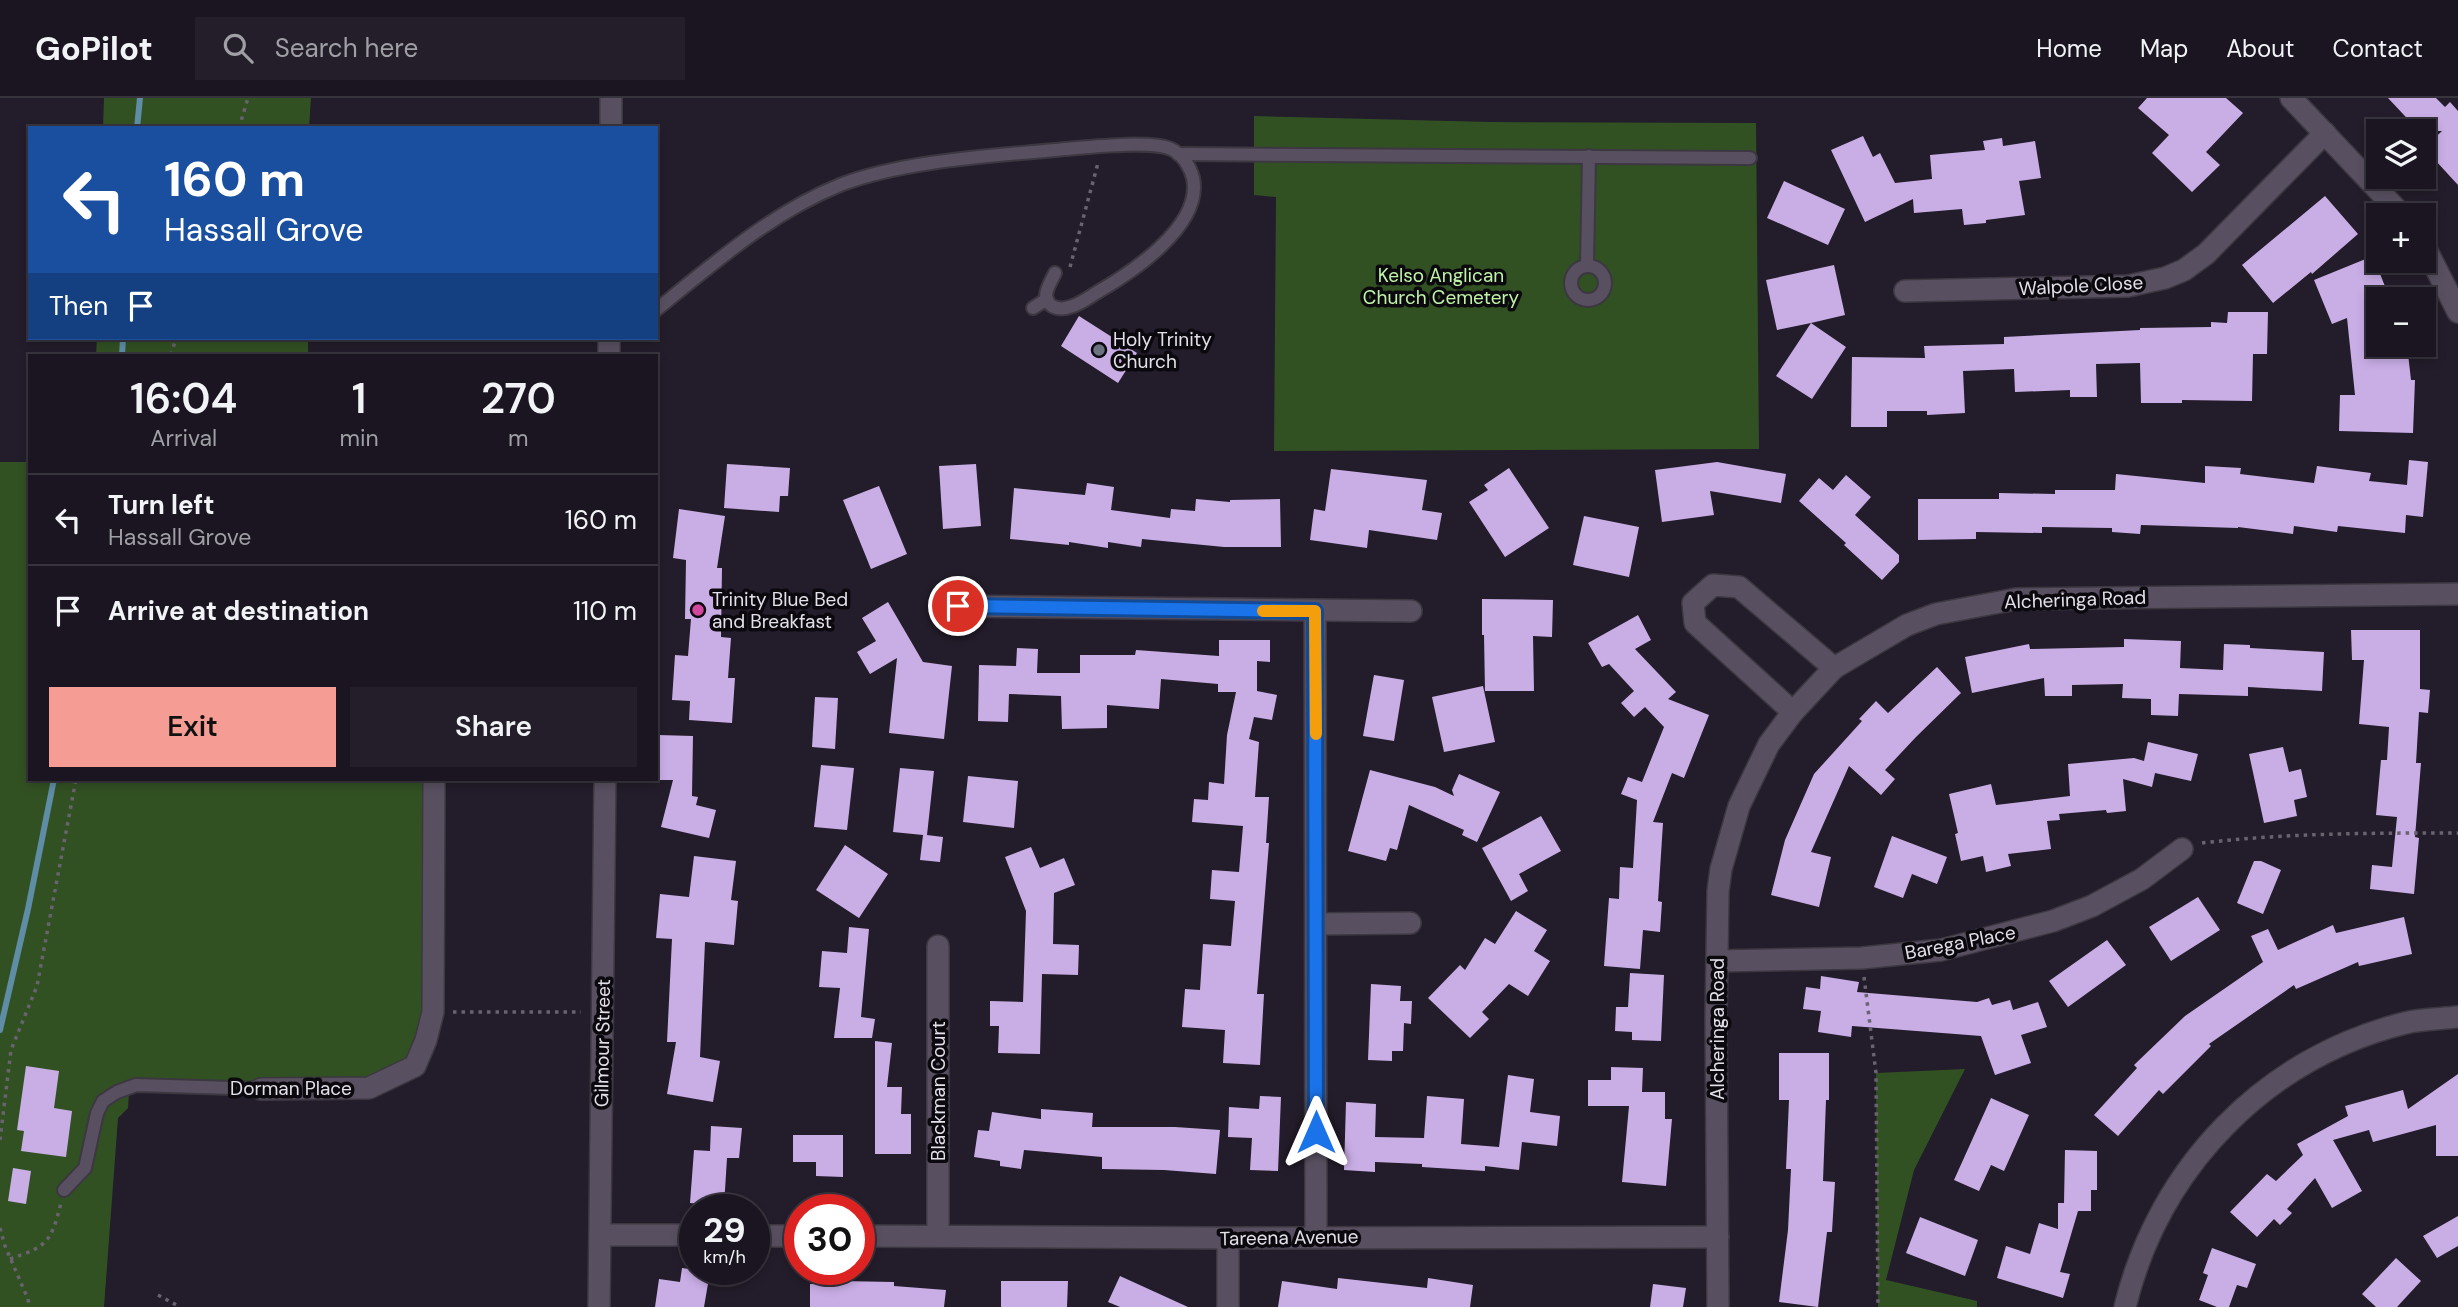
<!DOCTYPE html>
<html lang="en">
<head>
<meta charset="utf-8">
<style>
	body { margin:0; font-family:"DM Sans",sans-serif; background:#231e29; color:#f1f3f6; height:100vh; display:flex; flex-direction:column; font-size:26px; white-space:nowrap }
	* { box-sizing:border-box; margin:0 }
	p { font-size:23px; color:#9f9fa5 }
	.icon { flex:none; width:38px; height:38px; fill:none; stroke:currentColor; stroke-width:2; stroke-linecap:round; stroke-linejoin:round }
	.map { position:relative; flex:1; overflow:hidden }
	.details { position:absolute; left:28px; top:256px; width:630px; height:427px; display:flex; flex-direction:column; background:#1a1520; border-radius:0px; box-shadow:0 4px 10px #0003,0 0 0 2px #38343e }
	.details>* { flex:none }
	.banner { position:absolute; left:28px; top:28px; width:630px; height:214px; border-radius:0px; box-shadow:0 4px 10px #0003,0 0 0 2px #38343e; background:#1a4fa0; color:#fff; overflow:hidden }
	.buttons { position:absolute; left:2366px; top:21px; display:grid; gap:14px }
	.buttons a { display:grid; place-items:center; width:70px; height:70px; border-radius:0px; background:#1a1520; box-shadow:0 4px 10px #0003,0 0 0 2px #38343e; font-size:35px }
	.speed { position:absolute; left:679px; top:1096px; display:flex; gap:14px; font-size:35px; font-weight:700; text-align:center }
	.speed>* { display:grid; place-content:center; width:91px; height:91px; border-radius:50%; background:#1a1520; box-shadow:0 4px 10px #0003,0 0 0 2px #38343e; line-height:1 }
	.speed small { font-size:18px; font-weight:400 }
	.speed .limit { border:10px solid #d22; background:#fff; color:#111 }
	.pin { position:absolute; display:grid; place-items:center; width:60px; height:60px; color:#fff; margin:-30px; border:4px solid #fff; border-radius:50%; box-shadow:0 2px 7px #0007 }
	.me { position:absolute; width:77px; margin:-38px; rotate:0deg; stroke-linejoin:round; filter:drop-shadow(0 0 5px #0008) }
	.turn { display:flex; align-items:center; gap:24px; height:147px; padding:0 21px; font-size:32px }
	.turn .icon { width:91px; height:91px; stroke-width:2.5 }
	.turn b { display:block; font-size:49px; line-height:60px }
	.then { display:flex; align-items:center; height:66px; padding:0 21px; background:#0003; gap:14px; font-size:26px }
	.eta { display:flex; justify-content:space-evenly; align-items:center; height:119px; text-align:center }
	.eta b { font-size:42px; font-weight:600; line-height:49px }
	.cta { display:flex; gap:14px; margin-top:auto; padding:14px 21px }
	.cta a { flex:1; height:80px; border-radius:0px; background:#f59c95; color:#111; font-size:28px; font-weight:600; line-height:80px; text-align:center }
	.cta a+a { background:#231e29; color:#f1f3f6 }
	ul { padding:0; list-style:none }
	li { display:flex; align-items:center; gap:21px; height:91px; padding:0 21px; border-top:2px solid #38343e }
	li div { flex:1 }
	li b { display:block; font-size:26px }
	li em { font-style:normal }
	header { display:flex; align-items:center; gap:42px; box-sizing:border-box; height:98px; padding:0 35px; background:#1a1520; border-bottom:2px solid #38343e }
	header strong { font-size:33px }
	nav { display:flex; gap:38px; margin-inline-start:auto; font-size:24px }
	.search { width:490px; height:63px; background:#231e29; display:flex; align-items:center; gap:18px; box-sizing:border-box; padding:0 24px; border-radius:0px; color:#9f9fa5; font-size:26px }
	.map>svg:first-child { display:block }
</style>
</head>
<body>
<header>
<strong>GoPilot</strong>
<div class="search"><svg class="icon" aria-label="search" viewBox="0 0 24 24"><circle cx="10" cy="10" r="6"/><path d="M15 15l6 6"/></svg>Search here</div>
<nav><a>Home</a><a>Map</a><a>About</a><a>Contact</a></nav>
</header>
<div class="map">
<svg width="2458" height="1209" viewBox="0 0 2458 1209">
	<rect width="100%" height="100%" fill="#231c2a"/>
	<!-- green -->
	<g fill="#325123">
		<path d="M104,0H311L309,30H103Z"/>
		<path d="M1254,18L1490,24L1756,25L1759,351L1274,353L1276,99L1254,97Z"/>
		<path d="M97,240H308V257H96Z"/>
		<path d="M0,364H30V681H434L433,914L415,968L369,990L129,995L128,1010L118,1020L104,1209H0Z"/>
		<path d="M1965,971L1914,1072L1886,1182L1977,1203V1209H1878L1876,975Z"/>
	</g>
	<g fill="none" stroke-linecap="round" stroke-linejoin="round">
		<!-- stream -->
		<g stroke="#5f8da6" stroke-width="6">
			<path d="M137,30L140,0"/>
			<path d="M122,257L123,240"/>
			<path d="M0,932L28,811L54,681"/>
		</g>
	</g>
	<!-- building -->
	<g fill="#c9aee6">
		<path d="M2147,0H2226L2243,15L2206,54L2220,67L2192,94L2152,55L2169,37L2138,10Z"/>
		<path d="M2388,0H2436L2445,9L2450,4L2458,13V87L2424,50L2442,33H2419Z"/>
		<path d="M1863,38L1873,59L1880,55L1895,85L1932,81L1930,57L1985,52L1983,43L2002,40L2003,48L2035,43L2041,80L2019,83L2025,117L1986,122V125L1964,127L1962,111L1914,115L1913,101L1865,124L1831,52Z"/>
		<path d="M1784,83L1845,111L1828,147L1767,120Z"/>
		<path d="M2325,98L2358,136L2312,176L2311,174L2273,205L2242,167Z"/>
		<path d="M2373,158L2390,201H2378V247H2407L2411,282H2415L2413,335L2339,333L2340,297H2355L2347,220L2332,226L2314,182Z"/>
		<path d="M1834,167L1845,217L1811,225L1846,249L1812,301L1776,278L1811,225L1777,232L1766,182Z"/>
		<path d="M2228,214H2268L2267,256H2253L2252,303L2182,302V305H2141L2140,265L2096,266L2097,299H2070V292L2015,294L2014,271L1963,273L1965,315L1927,317V313H1887V329H1851L1852,259L1925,260L1924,248L2004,246V239L2140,232V230L2211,229V224L2227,225Z"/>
		<path d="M1079,218L1137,255L1118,285L1061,248Z"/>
		<path d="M2409,362L2428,364L2423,419L2406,417L2405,435L2338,428L2337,434L2294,428L2293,436L2238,429V430L2141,427L2140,436L2112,434V430L2042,429V435L1976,434V441L1918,442V401H1999V395L2055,396V392H2115L2116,376L2205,385V368L2241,370L2240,376L2314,385L2317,368L2371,375L2369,383L2407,387Z"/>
		<path d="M1717,364L1786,376L1781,405L1710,393L1714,417L1662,424L1655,372Z"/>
		<path d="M727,366L790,370L788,398H780L779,414L724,410Z"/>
		<path d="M976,366L981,428L943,431L939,368Z"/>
		<path d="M1509,370L1549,430L1505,459L1469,404L1488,392L1484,387Z"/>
		<path d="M1331,371L1427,382L1422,412L1442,415L1437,442L1369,432L1367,450L1310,442L1314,411L1325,413Z"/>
		<path d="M1846,377L1871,399L1855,417L1899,457V464L1882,482L1844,447L1846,445L1799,403L1819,380L1833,392Z"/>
		<path d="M1087,385L1114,389L1111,412L1170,420L1171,411L1195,413L1196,401L1230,404V402L1280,401L1281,449H1224L1142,441L1141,449L1108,444V450L1069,444V447L1010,441L1014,390L1085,397Z"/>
		<path d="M879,388L907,456L871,471L843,402Z"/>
		<path d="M679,411L725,418L717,470H722L721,539L731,540L728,580H735L732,625L689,622L690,603L672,602L675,557L688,558L691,521H685L686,462L673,460Z"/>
		<path d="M1584,418L1639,429L1629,479L1573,467Z"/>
		<path d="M1482,501L1553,502L1552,539L1533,538L1534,593H1485L1484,537H1482Z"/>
		<path d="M888,504L923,564L952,568L944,641L889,635L897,560L870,576L857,554L876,543L862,520Z"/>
		<path d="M1638,517L1651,542L1635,551L1676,594L1668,601L1709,617L1684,680L1672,675L1653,724L1663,725L1658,803L1662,804L1660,834L1643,832L1640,871L1604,868L1609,800L1619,801L1620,769L1633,770L1637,702L1621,696L1628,679L1642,684L1664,629L1645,609L1634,619L1621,605L1634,593L1609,566L1602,569L1588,545Z"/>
		<path d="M2351,532H2420V591L2430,592L2428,615L2419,614L2416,665H2421L2415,739L2419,740L2414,796L2370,791L2372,767L2392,769L2397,719L2376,717L2381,662H2387L2389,629L2359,626L2364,562H2352Z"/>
		<path d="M2124,541L2181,543L2180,570L2223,572L2224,546L2250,547V550L2324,554L2322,593L2248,589V598L2179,596L2178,618L2151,617V601L2122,600L2123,586L2072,587V598H2045L2044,580L1972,595L1965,559L2029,546L2030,551L2124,549Z"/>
		<path d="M1219,542H1270V564L1257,563V593L1277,597L1272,622L1254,619L1249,641L1259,644L1255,699H1269L1266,745H1269L1257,896H1264L1260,967L1223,965L1225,932L1182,929L1185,891L1200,892L1203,846L1231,848L1235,803L1210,801L1212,772L1239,774L1243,728L1192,724L1194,701L1208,702L1209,684L1224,686L1227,637L1236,594H1218V586L1161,581L1159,611L1107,607V630L1062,631L1061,598L1009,596L1008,624L978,623L979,567L1016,568L1017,550L1038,551L1037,575H1080V557H1135L1136,552L1219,558Z"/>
		<path d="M1937,569L1961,595L1916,639L1885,672L1895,681L1881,697L1849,668L1811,754L1831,759L1819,809L1771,797L1785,742L1814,676L1862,623L1859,621L1876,603L1888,615Z"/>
		<path d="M1374,577L1404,582L1394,643L1363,638Z"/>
		<path d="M1483,588L1495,644L1444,654L1432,599Z"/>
		<path d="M815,599L838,600L835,651L812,649Z"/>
		<path d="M658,637L693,638L692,698L698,699L696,707L716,712L709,740L661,729L673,682H657Z"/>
		<path d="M2148,644L2198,656L2191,683L2155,675L2152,689L2123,681L2126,713L2107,715L2106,712L2059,716L2060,722L2047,723L2051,751L2008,756L2011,768L1986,774L1983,758L1961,763L1955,736L1958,735L1949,696L1991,686L1996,707L2070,698L2068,666L2134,660L2144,663Z"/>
		<path d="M2283,649L2289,674L2301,671L2307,699L2294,702L2297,718L2264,725L2249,656Z"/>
		<path d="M821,667L854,670L847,732L814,729Z"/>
		<path d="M900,670L934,673L927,737L943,739L940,764L920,762L923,737L893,734Z"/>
		<path d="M1370,672L1435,689L1454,698L1452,692L1459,676L1500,694L1477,744L1462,737L1464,732L1409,707L1397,752L1390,750L1386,763L1348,753Z"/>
		<path d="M968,678L1018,683L1014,730L963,724Z"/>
		<path d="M1541,718L1561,753L1519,776L1528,793L1511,803L1482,750Z"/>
		<path d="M1892,738L1947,759L1937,786L1912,776L1903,800L1874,789Z"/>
		<path d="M845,747L888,776L859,820L816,792Z"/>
		<path d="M1031,749L1040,770L1064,760L1075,787L1054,795L1053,846L1079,847L1078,877L1042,876L1040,956L998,955L999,928H990V903L1023,904L1026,813L1005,759Z"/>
		<path d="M694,758L736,763L731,802L738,803L734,847L705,844L700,959L720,963L713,1004L667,996L676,944H667L672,841L656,840L660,796L689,799Z"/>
		<path d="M2254,763H2261L2281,772L2263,816L2237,805Z"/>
		<path d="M2198,799L2220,832L2171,863L2149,829Z"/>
		<path d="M1516,813L1547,832L1534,853L1550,863L1528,898L1509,886L1482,914L1489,921L1470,940L1428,900L1460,867L1465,872L1485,840L1495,846Z"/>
		<path d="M2404,819L2412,856L2359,868L2358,864L2296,891L2294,887L2209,946L2211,948L2163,996L2159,992L2118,1038L2094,1017L2137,970L2134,967L2185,918L2263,864L2251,838L2268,831L2278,852L2333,827L2336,835Z"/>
		<path d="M849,829L869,831L861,919L875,921L872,940H834L840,890L819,889L822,853L847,855Z"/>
		<path d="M2107,842L2126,867L2068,909L2049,883Z"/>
		<path d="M1630,875L1664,877L1661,943L1632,942V934L1615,933L1616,909H1628Z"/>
		<path d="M1821,878L1859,884L1857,894L1977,904L1989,900L1992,907L2010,902L2013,912L2038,904L2047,929L2021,937L2031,965L1995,977L1981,938L1852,928L1851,939L1818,934L1821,913L1803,911L1806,889L1820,891Z"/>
		<path d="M1371,886L1401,888L1400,903H1412L1411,926L1404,925L1403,953H1392V963L1368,962Z"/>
		<path d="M875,943L892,945L887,989H902L901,1016H911V1056H875Z"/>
		<path d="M1779,955H1829V1002H1826L1823,1083L1835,1084L1832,1134H1827L1818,1209L1779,1204L1788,1132L1791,1071H1786L1789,1002H1779Z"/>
		<path d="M26,968L59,973L54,1010L72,1013L66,1059L21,1053L24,1033L17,1032Z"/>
		<path d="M1611,969L1643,970L1642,994H1665V1021H1672L1666,1088L1622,1084L1629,1008H1588V982H1611Z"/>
		<path d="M2458,976V1058H2436V1027L2373,1044L2369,1032L2333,1042L2362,1093L2332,1110L2315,1080L2287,1111L2292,1115L2280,1127L2274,1121L2257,1139L2230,1114L2267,1076L2276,1083L2303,1057L2297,1046L2348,1018L2345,1008L2403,992L2408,1011Z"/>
		<path d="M1508,977L1534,981L1530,1014L1560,1018L1557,1048L1522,1044L1519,1072L1485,1068V1073L1422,1069V1066L1375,1064V1074L1344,1072L1346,1004L1376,1006L1375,1039L1424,1040L1427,998L1464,1001L1461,1046L1499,1049Z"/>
		<path d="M1260,998L1281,999L1278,1073L1250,1072L1252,1040L1228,1039L1229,1009L1259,1011Z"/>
		<path d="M1991,1000L2029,1017L2004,1073L1991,1067L1979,1093L1954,1082Z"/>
		<path d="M1041,1011L1093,1015L1092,1029H1175L1220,1032L1216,1076L1164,1072L1102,1071V1059L1024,1052L1021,1071L1000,1068V1063L974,1059L978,1032L989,1033L992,1014L1041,1021Z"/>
		<path d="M711,1028L742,1030L739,1060H727L724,1108L690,1105L694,1052L710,1053Z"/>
		<path d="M793,1037H843V1079L816,1078V1064H793Z"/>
		<path d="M2065,1052L2097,1053V1092H2091V1113H2078L2060,1174L2070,1176L2063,1200L1997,1180L2006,1148L2030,1156L2039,1125L2058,1131V1105H2064Z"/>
		<path d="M13,1070L31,1073L26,1106L8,1103Z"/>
		<path d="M2458,1118V1148L2437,1160L2423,1138Z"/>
		<path d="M1920,1119L1978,1142L1965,1178L1906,1155Z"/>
		<path d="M2212,1150L2256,1166L2247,1190L2237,1187L2229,1209H2217L2199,1202L2208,1177L2203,1175Z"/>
		<path d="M2396,1160L2421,1183L2397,1209H2376L2362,1196Z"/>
		<path d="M682,1170L710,1174L704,1209H655L659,1181L680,1184Z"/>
		<path d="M1120,1178L1188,1209H1120L1108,1204Z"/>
		<path d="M1338,1180L1427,1190L1428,1180L1473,1187L1470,1209H1278L1282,1183L1337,1191Z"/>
		<path d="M840,1183L894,1184V1188L946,1192L944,1209H810V1186H840Z"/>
		<path d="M1001,1183H1068L1067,1209H1001Z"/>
		<path d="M1653,1186L1686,1190L1683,1209H1650Z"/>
	</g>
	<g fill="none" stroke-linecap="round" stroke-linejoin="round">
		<!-- lane casing -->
		<g stroke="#3c3741" stroke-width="16">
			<g id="lane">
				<path d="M1178,56L1750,60"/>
				<circle cx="1588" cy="185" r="17"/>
				<path d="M1587,168L1589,58"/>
				<path d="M1033,210L1047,201"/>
				<path d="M656,212C714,165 771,115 840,87C905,62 995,58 1065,51C1089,49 1151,42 1171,51C1182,56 1190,68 1193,80C1203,128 1131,175 1096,195C1085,202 1066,216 1052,208C1039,200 1051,184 1055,175"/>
				<path d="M64,1092L85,1070L97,1015L103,1003L117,994L136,987L261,991"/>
			</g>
		</g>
		<!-- street casing -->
		<g stroke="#3c3741" stroke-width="24">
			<g id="street">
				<path d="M1905,193L2128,188L2165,180L2184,172L2206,156L2325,35"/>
				<path d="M958,508L1411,513"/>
				<path d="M1315,513L1316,1138"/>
				<path d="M1793,614L1695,525L1693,505L1713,487L1739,489L1834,570"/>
				<path d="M1317,826L1410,825"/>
				<path d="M938,848V1138"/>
				<path d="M1718,863L1862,860L1941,852L2053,823L2092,808L2142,781L2182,751"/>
				<path d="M261,991L369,990L415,968L426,942L433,914L434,681"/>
				<path d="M600,1137H695"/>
				<path d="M754,1138H800"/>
				<path d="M859,1138L1228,1140L1718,1139"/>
				<path d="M1228,1140V1209"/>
				<path d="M1718,1209L1716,920L1718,793L1721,771L1739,708L1769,646L1793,614L1834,570L1907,527L1936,516L2016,501L2458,496"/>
			</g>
		</g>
		<!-- secondary casing -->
		<g stroke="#3c3741" stroke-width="24">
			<g id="secondary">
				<path d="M2291,0L2402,117"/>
				<path d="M611,30V0"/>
				<path d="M2424,147L2458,214"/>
				<path d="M609,257V240"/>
				<path d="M599,1209L605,681"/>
				<path d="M2125,1209C2159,1069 2265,960 2405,925C2422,921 2441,921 2458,919"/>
			</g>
		</g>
		<!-- path -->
		<g stroke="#68636f" stroke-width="3.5" stroke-dasharray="3.5 5" stroke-linecap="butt">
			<path d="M239,30L248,0"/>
			<path d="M1070,169L1098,65"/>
			<path d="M171,257L176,240"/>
			<path d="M2202,745C2287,735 2372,735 2458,735"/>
			<path d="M1864,879L1876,975L1878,1209"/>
			<path d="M453,914H581"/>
			<path d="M0,1042L11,952L37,888L76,681"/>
			<path d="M0,1130L5,1148L28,1201L29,1209"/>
			<path d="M10,1161C48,1148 51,1144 61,1105"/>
			<path d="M158,1197L180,1209"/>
		</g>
		<!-- lane -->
		<use href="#lane" stroke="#585060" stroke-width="12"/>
		<!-- street -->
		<use href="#street" stroke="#585060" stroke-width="21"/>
		<!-- secondary -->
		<use href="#secondary" stroke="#585060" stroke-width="21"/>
	</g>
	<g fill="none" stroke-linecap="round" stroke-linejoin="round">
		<!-- route casing -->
		<g stroke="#114b97" stroke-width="18">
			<path id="route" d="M958,508L1315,513L1316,1034"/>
		</g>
		<!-- route -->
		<use href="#route" stroke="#1a73e8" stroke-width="12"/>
		<!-- slow -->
		<path stroke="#f59e0b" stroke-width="12" d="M1263,513H1315L1316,636"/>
	</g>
	<!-- markers -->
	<circle fill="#6b7280" stroke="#0b080e" stroke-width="2.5" cx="1099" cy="252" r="7"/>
	<circle fill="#d1479c" stroke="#0b080e" stroke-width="2.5" cx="698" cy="512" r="7"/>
	<g text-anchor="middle" stroke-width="7" stroke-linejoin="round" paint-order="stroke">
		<!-- park labels -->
		<g font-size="19" fill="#bff4a8" stroke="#0b080e">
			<text x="1441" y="184">Kelso Anglican<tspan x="1441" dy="22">Church Cemetery</tspan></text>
		</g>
		<!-- street labels -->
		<g font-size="19" fill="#e4e0e9" stroke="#0b080e">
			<text transform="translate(2081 187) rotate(-3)" y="7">Walpole Close</text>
			<text transform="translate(2075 501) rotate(-2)" y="7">Alcheringa Road</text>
			<text transform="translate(1960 844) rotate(-11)" y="7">Barega Place</text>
			<text transform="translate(1717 931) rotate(-90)" y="7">Alcheringa Road</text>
			<text transform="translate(602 945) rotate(-89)" y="7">Gilmour Street</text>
			<text x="291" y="997">Dorman Place</text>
			<text transform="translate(938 993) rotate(-90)" y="7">Blackman Court</text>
			<text transform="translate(1289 1139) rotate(-1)" y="7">Tareena Avenue</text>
		</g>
		<!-- poi labels -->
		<g font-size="19" fill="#e4e0e9" stroke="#0b080e" text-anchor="start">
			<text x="1113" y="248">Holy Trinity<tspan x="1113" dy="22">Church</tspan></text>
			<text x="712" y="508">Trinity Blue Bed<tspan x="712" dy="22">and Breakfast</tspan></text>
		</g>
	</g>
</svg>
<div class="buttons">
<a><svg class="icon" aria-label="layers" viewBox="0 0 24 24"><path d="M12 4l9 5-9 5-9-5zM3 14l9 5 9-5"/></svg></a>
<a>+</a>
<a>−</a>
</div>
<div class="speed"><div>29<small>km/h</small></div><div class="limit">30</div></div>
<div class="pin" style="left:958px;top:508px;background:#d93025"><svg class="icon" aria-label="arrive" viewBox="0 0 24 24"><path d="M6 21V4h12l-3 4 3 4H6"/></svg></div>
<svg class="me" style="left:1316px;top:1034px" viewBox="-20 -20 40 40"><path d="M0-17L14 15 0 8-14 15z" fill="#1a73e8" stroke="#fff" stroke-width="4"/></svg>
<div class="banner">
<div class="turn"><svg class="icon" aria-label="left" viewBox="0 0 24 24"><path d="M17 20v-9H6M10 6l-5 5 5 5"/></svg><div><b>160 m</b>Hassall Grove</div></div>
<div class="then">Then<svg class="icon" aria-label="arrive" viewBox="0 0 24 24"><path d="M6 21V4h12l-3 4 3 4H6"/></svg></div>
</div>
<section class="details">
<div class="eta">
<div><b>16:04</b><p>Arrival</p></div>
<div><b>1</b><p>min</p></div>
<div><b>270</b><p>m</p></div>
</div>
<ul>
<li><svg class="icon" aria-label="left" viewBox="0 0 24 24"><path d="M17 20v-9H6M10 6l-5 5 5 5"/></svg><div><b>Turn left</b><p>Hassall Grove</p></div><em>160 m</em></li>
<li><svg class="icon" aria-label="arrive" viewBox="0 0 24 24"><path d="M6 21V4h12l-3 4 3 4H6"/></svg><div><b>Arrive at destination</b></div><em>110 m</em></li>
</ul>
<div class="cta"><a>Exit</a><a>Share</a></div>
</section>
</div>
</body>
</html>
